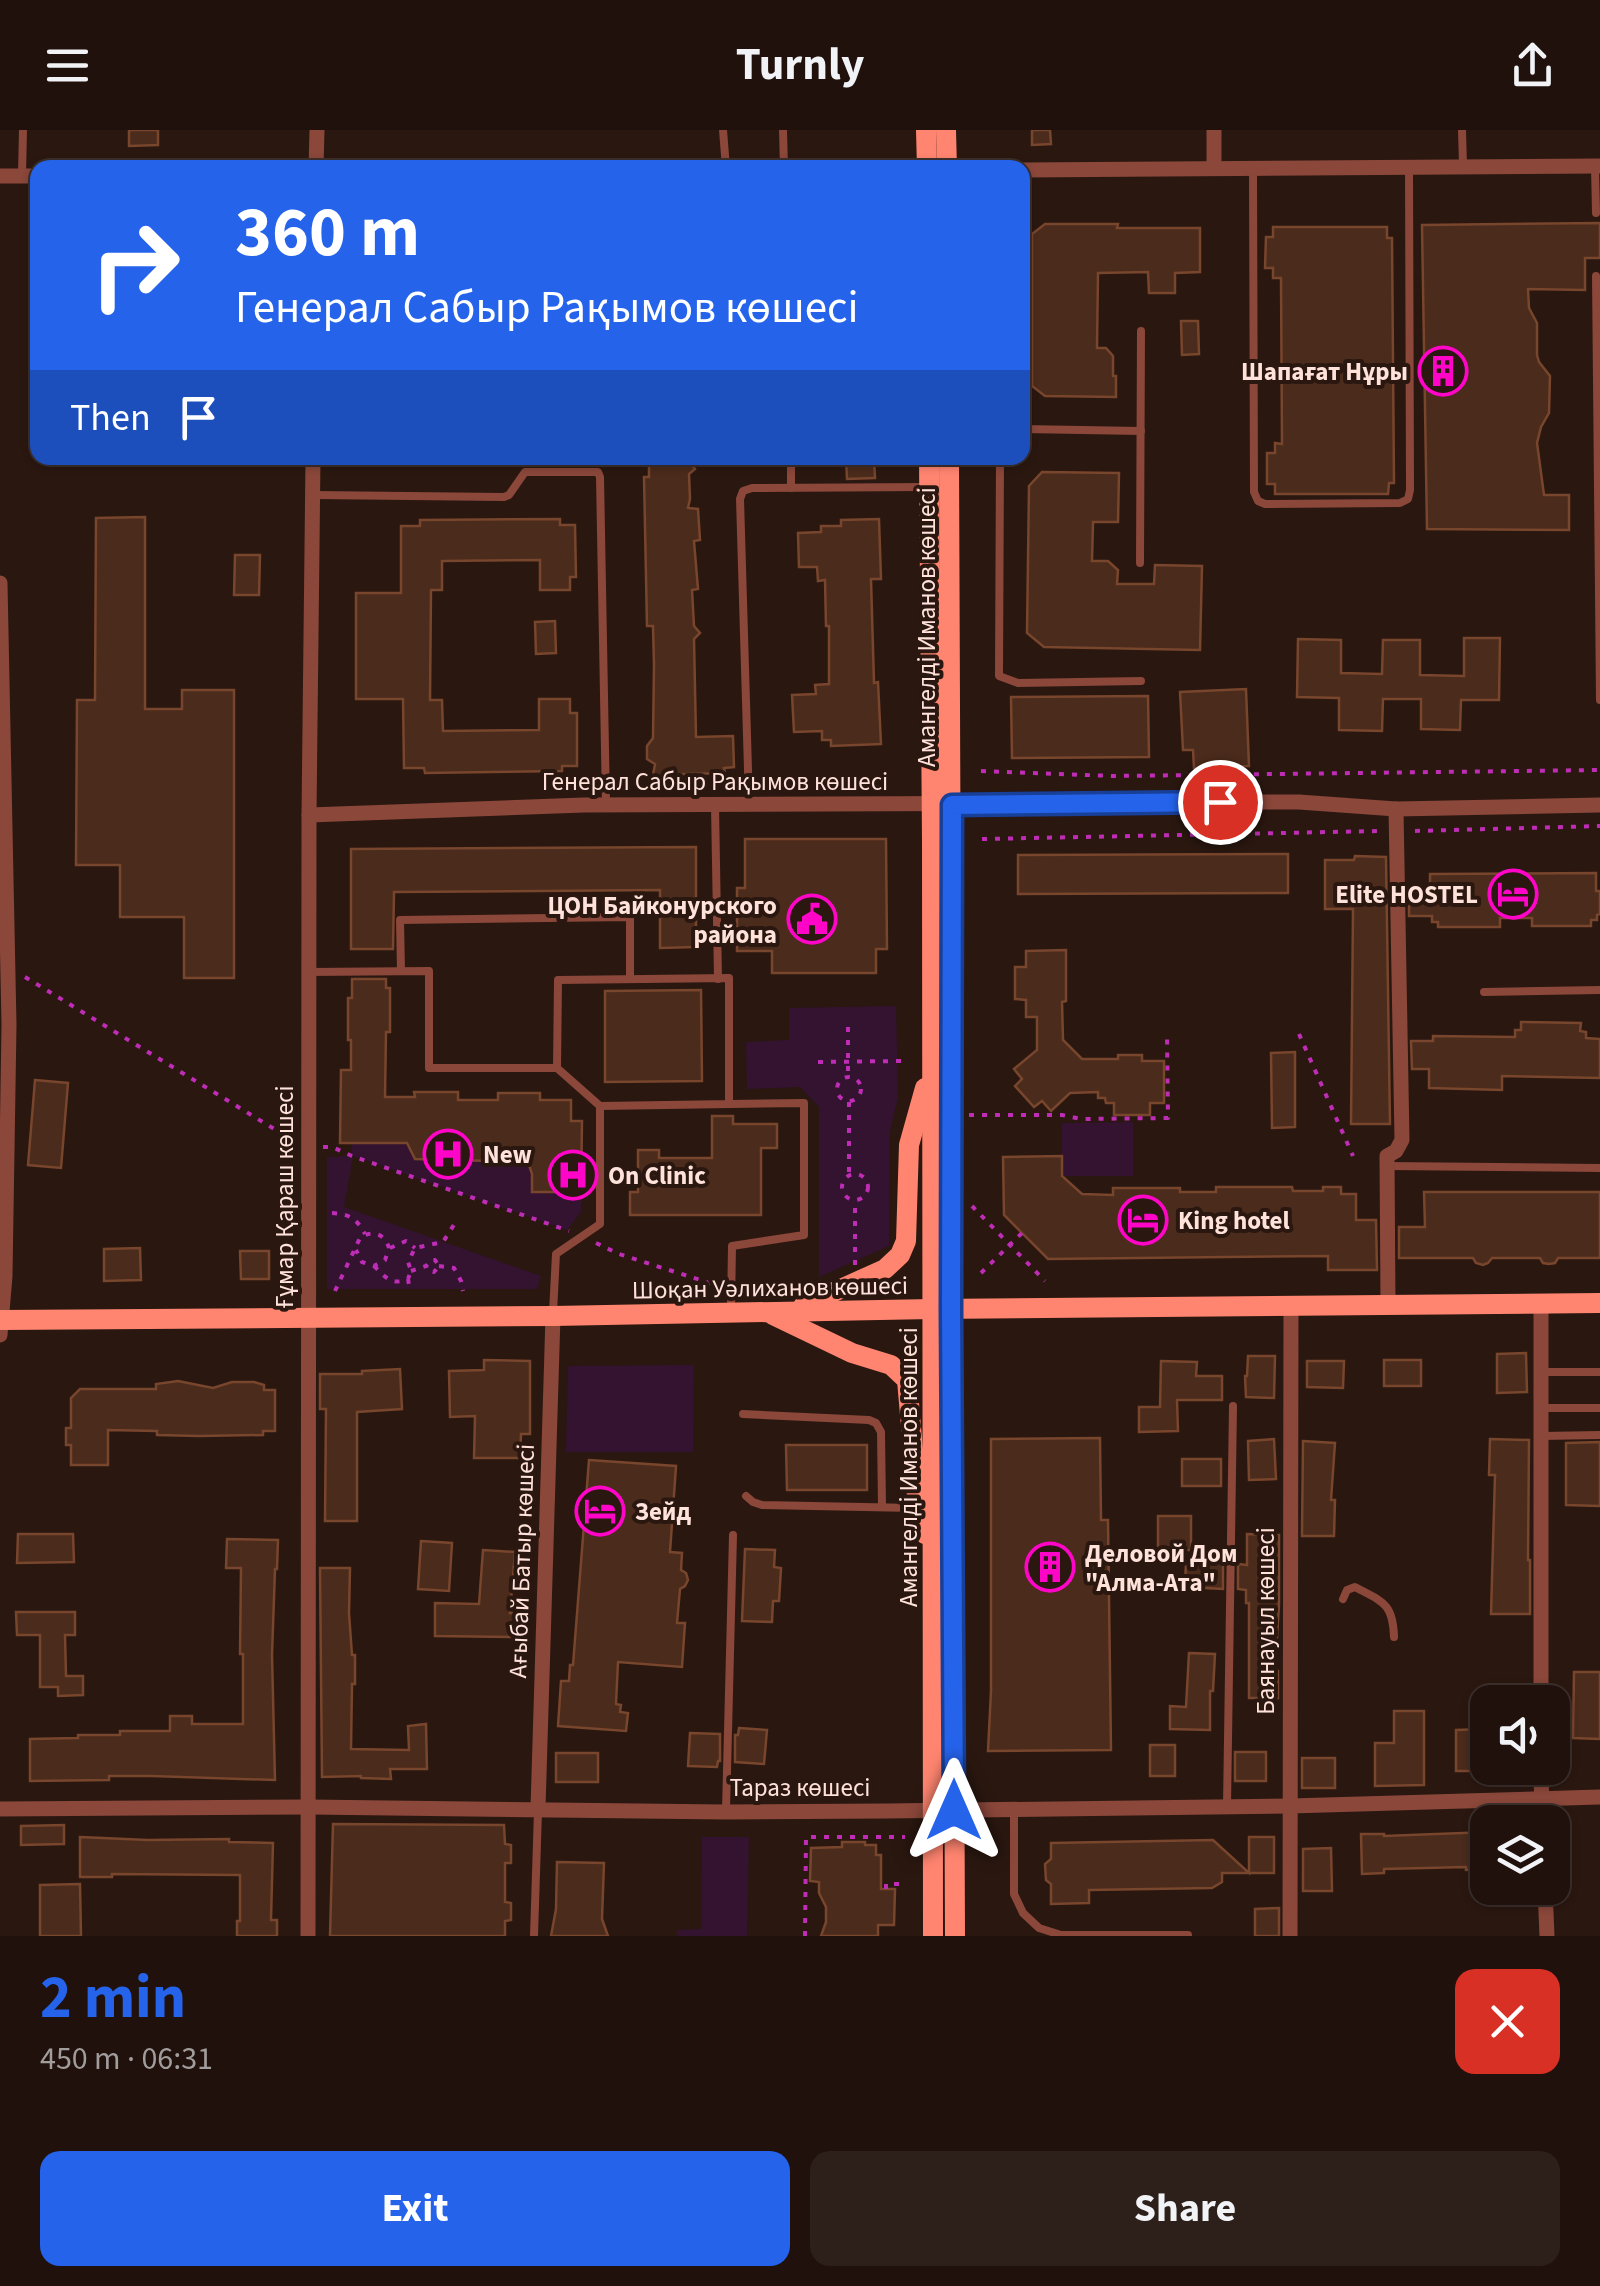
<!DOCTYPE html>
<html lang="en">
<head>
<meta charset="utf-8">
<style>
	body { margin:0; font-family:"Source Sans 3",sans-serif; background:#2d1f1a; color:#f1f3f6; height:100vh; display:flex; flex-direction:column; font-size:38px; white-space:nowrap }
	* { box-sizing:border-box; margin:0 }
	p { font-size:32px; color:#a29d9d }
	.icon { flex:none; width:55px; height:55px; fill:none; stroke:currentColor; stroke-width:2; stroke-linecap:round; stroke-linejoin:round }
	.map { position:relative; height:1806px; overflow:hidden }
	.details { display:flex; flex-direction:column; background:#20110c; flex:1 }
	.details>* { flex:none }
	.banner { position:absolute; left:30px; top:30px; width:1000px; height:305px; border-radius:20px; box-shadow:0 2px 8px #0004,0 0 0 2px #3d312d; background:#2563eb; color:#fff; overflow:hidden }
	.tools { position:absolute; left:1470px; top:1555px; display:grid; gap:20px }
	.tools a { display:grid; place-items:center; width:100px; height:100px; border-radius:20px; background:#20110c; box-shadow:0 2px 8px #0004,0 0 0 2px #3d312d; font-size:50px }
	.pin { position:absolute; display:grid; place-items:center; width:85px; height:85px; color:#fff; margin:-42px; border:5px solid #fff; border-radius:50%; box-shadow:0 2px 10px #0007 }
	.me { position:absolute; width:110px; margin:-55px; rotate:0deg; stroke-linejoin:round; filter:drop-shadow(0 0 8px #0008) }
	.turn { display:flex; align-items:center; gap:35px; height:210px; padding:0 40px; font-size:45px }
	.turn .icon { width:130px; height:130px; stroke-width:2.5 }
	.turn b { display:block; font-size:70px; line-height:85px }
	.then { display:flex; align-items:center; height:95px; padding:0 40px; background:#0003; gap:20px; font-size:38px }
	.round { display:grid; place-items:center; flex:none; width:105px; height:105px; border-radius:20px; background:#2d1f1a }
	.headline { display:flex; align-items:center; justify-content:space-between; height:170px; padding:0 40px }
	h1 { font-size:60px; font-weight:700; line-height:75px; color:#2563eb }
	.action { display:flex; gap:20px; margin-top:auto; padding:20px 40px }
	.action a { flex:1; height:115px; border-radius:20px; background:#2563eb; color:#fff; font-size:40px; font-weight:700; line-height:115px; text-align:center }
	.action a+a { background:#2d1f1a; color:#f1f3f6 }
	header { display:flex; justify-content:space-between; align-items:center; height:130px; padding:0 40px; background:#20110c; font-size:45px; font-weight:700 }
	.map>svg:first-child { display:block }
</style>
</head>
<body>
<header><svg class="icon" aria-label="menu" viewBox="0 0 24 24"><path d="M4 6h16M4 12h16M4 18h16"/></svg>Turnly<svg class="icon" aria-label="share" viewBox="0 0 24 24"><path d="M12 15V3M7 8l5-5 5 5M5 13v7h14v-7"/></svg></header>
<div class="map">
<svg width="1600" height="1806" viewBox="0 0 1600 1806">
	<rect width="100%" height="100%" fill="#2a1710"/>
	<!-- green -->
	<g fill="#341331">
		<path d="M896,876L898,967L890,1001L889,1116L819,1147V977L800,957L747,959L746,912L789,910V878Z"/>
		<path d="M1133,992V1046H1062V993Z"/>
		<path d="M403,1013L409,1017L415,1029L524,1032C533,1040 532,1050 532,1062H581V1082L567,1100L353,1026L344,1077L541,1146L537,1159H327V1027L352,1026V1014Z"/>
		<path d="M694,1235L693,1322H566L568,1236Z"/>
		<path d="M702,1707H749L747,1806H677V1800L701,1799Z"/>
	</g>
	<!-- building -->
	<g fill="#4b2b1b" stroke="#78452d" stroke-width="2.5">
		<path d="M129,0H158V15L129,16Z"/>
		<path d="M1032,0H1050L1051,14L1032,15Z"/>
		<path d="M1600,93V128H1585V160L1528,159L1529,178L1537,193V225L1539,232L1550,246L1549,283L1541,297L1537,313L1544,365H1569V400L1427,399L1422,95Z"/>
		<path d="M1045,94H1118L1117,98H1200V142L1175,143V163H1149L1148,142L1098,143L1097,218H1106L1113,226V246H1116V267L1045,266L1032,256V104Z"/>
		<path d="M1273,97H1387V108H1392L1394,353H1389L1388,364H1275V354H1267V323H1275V313L1282,314L1281,148H1273V138H1265L1266,107H1273Z"/>
		<path d="M1181,191H1198L1199,224L1182,225Z"/>
		<path d="M649,328H687L695,339L689,344L690,369L688,378L698,379L700,410L694,411L698,459L692,460L694,496L700,503L694,509L696,607L733,606L734,637L724,638L725,643L653,645L655,634L647,629V616L653,608L654,535L653,496H647L644,347H649Z"/>
		<path d="M846,328H874L875,348L847,349Z"/>
		<path d="M1042,342L1119,343L1118,392H1093L1092,431H1108L1118,440L1117,454H1154L1155,435L1202,436L1200,520L1044,517L1027,503L1029,356Z"/>
		<path d="M145,387V579H182V560H234V848H184V787H120V735H76L77,570H95L96,388Z"/>
		<path d="M560,389V395H575L576,447H570V460H540V430L442,431V460H431L430,570H442L443,601L539,600V569H570V583H577V636H562V641L425,643L424,638H404L403,569H356V463H401V396H420V390Z"/>
		<path d="M879,389L881,449H871L874,553L878,552L881,614L831,616V610H822V601L794,602L792,565L816,564L815,555L829,554V496H826L825,450L818,451L817,437H799L798,403L821,402V396H841V390Z"/>
		<path d="M235,425H260L259,465H234Z"/>
		<path d="M555,491L556,523L536,524L535,492Z"/>
		<path d="M1464,508H1500L1499,570H1461L1460,600L1421,599V569H1383L1382,601L1339,600V568L1297,567L1298,509L1341,510V543L1382,544L1383,510H1420V545L1464,546Z"/>
		<path d="M1246,559L1249,636L1194,638L1193,620H1183L1180,562Z"/>
		<path d="M1148,566L1149,627L1012,628L1011,567Z"/>
		<path d="M745,709H886L887,819H876V843H772V821H737V758H745Z"/>
		<path d="M696,717V817L660,818V760L394,762L393,819H351V719Z"/>
		<path d="M1288,724V763L1018,764V725Z"/>
		<path d="M1355,726L1386,727L1390,994H1351L1353,779H1325V730H1354Z"/>
		<path d="M1596,743V761H1600V784L1597,785V790H1591V796H1532V788H1500V797H1438V792H1432V786H1409V761H1430V744Z"/>
		<path d="M1066,820V871L1062,872L1063,910L1082,929H1118V925H1142V931H1164V973H1150V985H1114V973H1106L1105,968H1098V962L1070,963L1051,981L1042,971L1034,977L1015,956L1022,949L1014,939L1037,920V887H1026V870L1015,869V837H1026V821Z"/>
		<path d="M352,849H386V858H390V902H386L385,967H415L414,962H458V970H498V963H540V970H571V991H582L581,1062H532V1044L528,1032L415,1029L407,1013H340L341,940H351V910H348V868H352Z"/>
		<path d="M701,860L702,951L605,952V861Z"/>
		<path d="M1521,892L1581,893L1580,901L1586,902V908L1600,909V948L1502,946V960L1429,958V939H1412L1411,911H1433V906L1515,907V900H1521Z"/>
		<path d="M1295,922V997L1272,998L1271,923Z"/>
		<path d="M35,950L68,953L61,1038L28,1035Z"/>
		<path d="M712,986H733V994H777V1018H761V1085H630V1062H638V1020H659V1028H712Z"/>
		<path d="M1062,1026V1046L1082,1064L1113,1065V1058H1180V1062H1216V1057H1292L1293,1061H1323V1057H1341V1064H1356V1090H1376L1377,1140H1328V1126L1048,1129L1004,1085L1003,1027Z"/>
		<path d="M1424,1062H1600V1128H1558L1555,1133L1549,1134L1543,1133L1540,1128H1492L1488,1133L1483,1135L1476,1133L1473,1128H1399V1097H1425Z"/>
		<path d="M140,1118L141,1150L104,1151V1119Z"/>
		<path d="M240,1121H269V1149H241Z"/>
		<path d="M1526,1223L1527,1262L1497,1263V1224Z"/>
		<path d="M1248,1226H1275L1274,1268L1246,1267L1245,1246H1247Z"/>
		<path d="M484,1230L530,1231V1304H521L520,1328H474L475,1286L450,1287L449,1241L484,1240Z"/>
		<rect x="1384" y="1230" width="37" height="26"/>
		<path d="M1161,1231L1197,1232L1196,1246H1222V1270H1177L1178,1301L1139,1302V1277H1160Z"/>
		<path d="M1307,1231H1344L1343,1258L1307,1257Z"/>
		<path d="M400,1239L402,1279L357,1282V1391H325L326,1279H320V1244H362V1241Z"/>
		<path d="M178,1251L213,1258L232,1252H254L264,1255V1260H275V1301H263V1305L199,1306L157,1305V1301L108,1300V1335H71V1315H66V1298H71V1268L80,1259H156V1254Z"/>
		<path d="M1100,1308L1101,1390H1108L1111,1620L988,1621L991,1561V1309Z"/>
		<path d="M1274,1309L1276,1349L1249,1350L1248,1311Z"/>
		<path d="M1490,1309L1529,1310L1528,1430H1530V1484H1491L1495,1345H1489Z"/>
		<path d="M1303,1311L1335,1313L1331,1370H1335L1334,1406H1302Z"/>
		<path d="M1600,1312V1376L1566,1375V1313Z"/>
		<path d="M786,1315H867V1360H787Z"/>
		<rect x="1182" y="1329" width="39" height="27"/>
		<path d="M589,1330L676,1336L670,1422L682,1423L681,1440L686,1443L688,1450L685,1456L680,1459L677,1493H685L682,1537L618,1532L616,1574L621,1575L620,1582L628,1583L626,1601L558,1596L561,1551H569L570,1535H573Z"/>
		<rect x="1158" y="1386" width="33" height="34"/>
		<path d="M18,1404H73L74,1432L17,1433Z"/>
		<path d="M1247,1404L1279,1405V1474L1275,1541H1278V1568H1249V1473H1246V1460L1238,1459V1434L1247,1435Z"/>
		<path d="M227,1409L278,1410L277,1439H275L272,1525L275,1650L151,1646H109V1650L30,1651V1609L78,1608V1605H120V1601H170V1586H192V1594H243V1524H240L241,1438H226Z"/>
		<path d="M421,1411L452,1413L449,1461L418,1459Z"/>
		<path d="M745,1419L775,1420L774,1437L781,1438L779,1471H773L772,1492L742,1491Z"/>
		<path d="M483,1420L515,1422L510,1483H517V1507L435,1506V1473L479,1474Z"/>
		<path d="M1186,1432L1223,1434V1459L1185,1457Z"/>
		<path d="M320,1438H350L349,1483L352,1525H355V1554H352L351,1619L409,1620L408,1596L426,1594L427,1639H390L391,1649L361,1648V1646L322,1647Z"/>
		<path d="M16,1482H75V1505H65L66,1546H83V1565L58,1566V1557H40V1505H17Z"/>
		<path d="M1189,1523L1215,1524L1213,1561H1210V1600L1170,1599V1576L1186,1577Z"/>
		<path d="M1574,1542H1600V1609L1573,1608Z"/>
		<path d="M1394,1581H1424V1655L1375,1656V1613H1394Z"/>
		<path d="M739,1598L767,1600L764,1634L735,1632V1605H738Z"/>
		<path d="M1486,1599V1641H1456V1600Z"/>
		<path d="M690,1603L720,1604V1631H718L717,1637L688,1636Z"/>
		<rect x="1150" y="1615" width="25" height="31"/>
		<rect x="1235" y="1622" width="31" height="29"/>
		<rect x="556" y="1623" width="42" height="29"/>
		<rect x="1302" y="1628" width="33" height="30"/>
		<path d="M333,1694L504,1695L505,1714L511,1715V1733H505V1772L511,1773V1790L505,1791V1806H330Z"/>
		<path d="M64,1695V1714L21,1715V1696Z"/>
		<path d="M1488,1702V1739L1466,1740V1737L1384,1739V1743L1362,1744L1361,1704H1384V1706Z"/>
		<path d="M80,1707L148,1710L229,1709V1712L273,1713L271,1790H277V1806H237V1791H240V1745L112,1744V1747H80Z"/>
		<path d="M1249,1707H1274V1743H1222V1752L1212,1758L1089,1760V1773L1051,1774V1754L1046,1750L1045,1734L1051,1729V1713L1213,1710L1249,1743Z"/>
		<path d="M842,1712H865V1715H876V1725H881V1759H895L894,1795H878V1806H821L826,1792V1777L819,1763V1752L810,1751L811,1718L842,1717Z"/>
		<path d="M1331,1718L1332,1761H1303V1719Z"/>
		<path d="M557,1732L604,1733L602,1789L608,1806H551L556,1779Z"/>
		<path d="M80,1754L81,1806H40V1755Z"/>
		<path d="M1279,1778V1806H1255V1779Z"/>
	</g>
	<g fill="none" stroke-linecap="round" stroke-linejoin="round">
		<!-- path -->
		<g stroke="#bf2db6" stroke-width="4" stroke-dasharray="5 8" stroke-linecap="butt">
			<path d="M981,641L1113,646L1600,640"/>
			<path d="M1415,701L1600,696"/>
			<path d="M982,709L1380,701"/>
			<path d="M25,847L294,1011"/>
			<path d="M848,897V947"/>
			<path d="M1299,904L1353,1026"/>
			<path d="M818,932L901,931"/>
			<circle cx="849" cy="959" r="12"/>
			<path d="M849,972V1045"/>
			<path d="M969,985H1062L1081,989L1168,988L1167,906"/>
			<path d="M323,1017H332L352,1026L569,1101"/>
			<circle cx="855" cy="1057" r="13"/>
			<path d="M972,1076L1045,1151"/>
			<path d="M332,1083C350,1084 357,1089 365,1104"/>
			<path d="M596,1113L619,1124L719,1156"/>
			<path d="M390,1118L406,1111L415,1118"/>
			<path d="M855,1135V1070"/>
			<path d="M374,1136C385,1147 392,1156 408,1149L411,1141L408,1132L415,1118L443,1112L457,1090"/>
			<path d="M439,1136L454,1138L461,1151L463,1161"/>
			<path d="M411,1141L426,1136L431,1130H435L439,1136L434,1142L427,1140L426,1136"/>
			<path d="M981,1143L1022,1103"/>
			<path d="M408,1149L410,1161"/>
			<path d="M335,1161L360,1108C373,1099 385,1104 389,1118L385,1130L374,1136L362,1132L356,1120"/>
			<path d="M886,1759V1754H905"/>
			<path d="M805,1806L806,1707H905"/>
		</g>
		<!-- lane -->
		<g stroke="#8a473a" stroke-width="8">
			<path d="M723,0L726,38"/>
			<path d="M783,0L784,38"/>
			<path d="M1462,0L1463,35"/>
			<path d="M1595,36L1596,83"/>
			<path d="M1253,40L1254,362L1258,371L1265,374L1400,373L1408,369L1410,360L1409,37"/>
			<path d="M22,45L23,0"/>
			<path d="M1596,146L1600,570"/>
			<path d="M1022,299L1141,301"/>
			<path d="M791,328V358"/>
			<path d="M1000,328L999,546L1018,553L1141,551"/>
			<path d="M313,365L504,367L509,365L525,342H598L600,347L606,674"/>
			<path d="M1140,433L1141,201"/>
			<path d="M749,673L740,369L743,361L752,358L925,357"/>
			<path d="M715,675L718,849"/>
			<path d="M401,841L400,790L630,787V849"/>
			<path d="M309,842L429,841V938H557"/>
			<path d="M1484,862L1600,860"/>
			<path d="M729,974V848L558,850L557,938L600,976L804,973V1105L732,1116L731,1178"/>
			<path d="M1387,1036L1600,1038"/>
			<path d="M553,1183L556,1124L600,1094V976"/>
			<path d="M1541,1242H1600"/>
			<path d="M1542,1278H1600"/>
			<path d="M743,1284L869,1290L876,1293L881,1302L882,1376"/>
			<path d="M1541,1306L1600,1305"/>
			<path d="M746,1366L753,1372L762,1375L914,1378"/>
			<path d="M1343,1469L1347,1460L1355,1457C1383,1472 1393,1473 1394,1507"/>
			<path d="M1227,1676L1233,1276"/>
			<path d="M1014,1679V1764L1023,1783L1039,1798L1061,1805H1188"/>
			<path d="M726,1680L733,1405"/>
			<path d="M534,1806L538,1681"/>
		</g>
		<!-- street -->
		<g stroke="#8a473a" stroke-width="15">
			<path d="M1214,0V38"/>
			<path d="M316,38L317,0"/>
			<path d="M1022,40L1600,36"/>
			<path d="M0,46H38"/>
			<path d="M0,453L9,895L5,1146L0,1205"/>
			<path d="M309,685L584,675L1299,672L1396,679L1600,675"/>
			<path d="M1541,1173V1572"/>
			<path d="M1388,1174L1387,1026L1396,1021L1402,1010L1396,679"/>
			<path d="M1541,1638L1542,1692"/>
			<path d="M538,1678L553,1186"/>
			<path d="M0,1679L309,1677L726,1682L887,1681L1290,1676L1600,1667"/>
			<path d="M1545,1758L1547,1806"/>
			<path d="M308,1806L309,685L313,328"/>
			<path d="M1290,1806L1291,1176"/>
		</g>
		<!-- secondary -->
		<g stroke="#ff8570" stroke-width="20">
			<path d="M926,0L927,38"/>
			<path d="M946,0L947,38"/>
			<path d="M929,328L932,710L933,1806"/>
			<path d="M949,328L955,1806"/>
			<path d="M803,1176L885,1139L900,1125L906,1111L909,1015L925,958"/>
			<path d="M773,1185L852,1223L891,1235L907,1250L918,1378L925,1404"/>
			<path d="M0,1190L553,1186L932,1179L1600,1173"/>
		</g>
	</g>
	<g fill="none" stroke-linecap="round" stroke-linejoin="round">
		<!-- route casing -->
		<g stroke="#184099" stroke-width="25">
			<path id="route" d="M954,1680L951,1179L952,675L1220,672"/>
		</g>
		<!-- route -->
		<use href="#route" stroke="#2563eb" stroke-width="18"/>
	</g>
	<!-- icons -->
	<defs>
		<g id="building-ring" transform="scale(2.5)"><circle r="9.5" fill="#2a1710" stroke="#ff05c7" stroke-width="1.5"/><path d="M-4-6H4V6H1V3H-1V6H-4ZM-2.5-4.3h1.7v1.8h-1.7ZM.8-4.3h1.7v1.8H.8ZM-2.5-1h1.7V.8h-1.7ZM.8-1h1.7V.8H.8Z" fill="#ff05c7"/></g>
		<g id="hotel-ring" transform="scale(2.5)"><circle r="9.5" fill="#2a1710" stroke="#ff05c7" stroke-width="1.5"/><path d="M-6-4.5h1.5V1H6V5H4.5V3h-9V5H-6ZM-4 0a1.8 1.8 0 1 1 3.6 0ZM.5 0V-2.5h3Q6-2.5 6 0Z" fill="#ff05c7"/></g>
		<g id="civic-ring" transform="scale(2.5)"><circle r="9.5" fill="#2a1710" stroke="#ff05c7" stroke-width="1.5"/><path d="M-.6-6.5H3V-4.5H.6V-3L4-1V1h2V6H-6V1h2V-1L-.6-3ZM-1.2 2.5V6h2.4V2.5Z" fill="#ff05c7"/></g>
		<g id="hospital-ring" transform="scale(2.5)"><circle r="9.5" fill="#2a1710" stroke="#ff05c7" stroke-width="1.5"/><path d="M-5-5h3v3.5h4V-5h3V5h-3V1.5h-4V5h-3Z" fill="#ff05c7"/></g>
	</defs>
	<g fill-rule="evenodd">
		<use href="#building-ring" x="1443" y="241"/>
		<use href="#hotel-ring" x="1513" y="764"/>
		<use href="#civic-ring" x="812" y="789"/>
		<use href="#hospital-ring" x="448" y="1024"/>
		<use href="#hospital-ring" x="573" y="1045"/>
		<use href="#hotel-ring" x="1143" y="1090"/>
		<use href="#hotel-ring" x="600" y="1381"/>
		<use href="#building-ring" x="1050" y="1437"/>
	</g>
	<g text-anchor="middle" stroke-width="8" stroke-linejoin="round" paint-order="stroke">
		<!-- poi labels -->
		<g font-size="25" font-weight="bold" fill="#ffe2d9" stroke="#2a1710" text-anchor="start">
			<text x="1408" y="250" text-anchor="end">Шапағат Нұры</text>
			<text x="1478" y="773" text-anchor="end">Elite HOSTEL</text>
			<text x="777" y="784" text-anchor="end">ЦОН Байконурского<tspan x="777" dy="29">района</tspan></text>
			<text x="483" y="1033">New</text>
			<text x="608" y="1054">On Clinic</text>
			<text x="1178" y="1099">King hotel</text>
			<text x="635" y="1390">Зейд</text>
			<text x="1085" y="1432">Деловой Дом<tspan x="1085" dy="29">"Алма-Ата"</tspan></text>
		</g>
		<!-- street labels -->
		<g font-size="25" fill="#ffe2d9" stroke="#2a1710">
			<text transform="translate(926 497) rotate(-90)" y="9">Амангелді Иманов көшесі</text>
			<text x="715" y="660">Генерал Сабыр Рақымов көшесі</text>
			<text transform="translate(284 1067) rotate(-90)" y="9">Ғұмар Қараш көшесі</text>
			<text transform="translate(770 1157) rotate(-1)" y="9">Шоқан Уәлиханов көшесі</text>
			<text transform="translate(908 1337) rotate(-90)" y="9">Амангелді Иманов көшесі</text>
			<text transform="translate(521 1431) rotate(-88)" y="9">Ағыбай Батыр көшесі</text>
			<text transform="translate(1265 1491) rotate(-90)" y="9">Баянауыл көшесі</text>
			<text x="800" y="1666">Тараз көшесі</text>
		</g>
	</g>
</svg>
<div class="tools">
<a><svg class="icon" aria-label="sound" viewBox="0 0 24 24"><path d="M4 9h4l5-4v14l-5-4H4zM17 9q2 3 0 6"/></svg></a>
<a><svg class="icon" aria-label="layers" viewBox="0 0 24 24"><path d="M12 4l9 5-9 5-9-5zM3 14l9 5 9-5"/></svg></a>
</div>
<div class="pin" style="left:1220px;top:672px;background:#d93025"><svg class="icon" aria-label="arrive" viewBox="0 0 24 24"><path d="M6 21V4h12l-3 4 3 4H6"/></svg></div>
<svg class="me" style="left:954px;top:1680px" viewBox="-20 -20 40 40"><path d="M0-17L14 15 0 8-14 15z" fill="#2563eb" stroke="#fff" stroke-width="4"/></svg>
<div class="banner">
<div class="turn"><svg class="icon" aria-label="right" viewBox="0 0 24 24"><path d="M7 20v-9h11M14 6l5 5-5 5"/></svg><div><b>360 m</b>Генерал Сабыр Рақымов көшесі</div></div>
<div class="then">Then<svg class="icon" aria-label="arrive" viewBox="0 0 24 24"><path d="M6 21V4h12l-3 4 3 4H6"/></svg></div>
</div>
</div>
<section class="details">
<div class="headline"><div><h1>2 min</h1><p>450 m · 06:31</p></div><a class="round" style="background:#d93025;color:#fff"><svg class="icon" aria-label="close" viewBox="0 0 24 24"><path d="M6 6l12 12M18 6L6 18"/></svg></a></div>
<div class="action"><a>Exit</a><a>Share</a></div>
</section>
</body>
</html>
